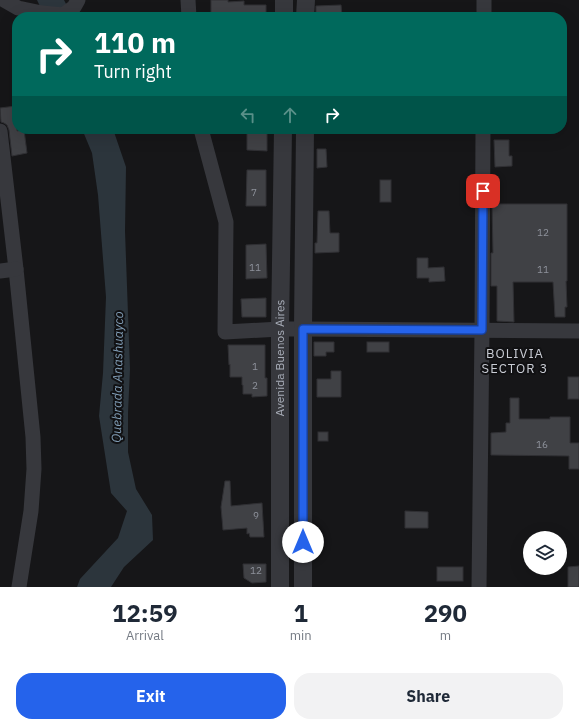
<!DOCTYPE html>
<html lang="en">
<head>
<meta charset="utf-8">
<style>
	body { margin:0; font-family:"IBM Plex Sans",sans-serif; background:#f2f2f3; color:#1f2937; height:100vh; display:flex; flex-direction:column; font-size:15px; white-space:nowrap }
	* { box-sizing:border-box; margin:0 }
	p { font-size:13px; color:#747a83 }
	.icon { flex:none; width:22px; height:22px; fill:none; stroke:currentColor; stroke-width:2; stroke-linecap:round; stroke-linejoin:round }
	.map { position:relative; height:587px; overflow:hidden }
	.panel { display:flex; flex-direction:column; background:#fff; flex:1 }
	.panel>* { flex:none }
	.top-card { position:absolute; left:12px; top:12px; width:555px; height:122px; border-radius:16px; box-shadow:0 4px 16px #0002; background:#00695c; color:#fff; overflow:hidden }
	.controls { position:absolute; left:523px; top:531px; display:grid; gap:8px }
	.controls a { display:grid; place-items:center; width:44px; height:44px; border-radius:50%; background:#fff; box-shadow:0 4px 16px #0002; font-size:20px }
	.pin { position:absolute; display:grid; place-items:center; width:34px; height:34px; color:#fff; margin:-17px; border-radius:8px; box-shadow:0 2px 6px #0006 }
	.me { position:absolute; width:44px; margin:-22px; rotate:0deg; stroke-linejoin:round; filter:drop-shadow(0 0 3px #0008) }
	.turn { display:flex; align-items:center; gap:14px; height:84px; padding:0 16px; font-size:18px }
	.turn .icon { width:52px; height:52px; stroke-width:2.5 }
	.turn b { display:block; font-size:28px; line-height:34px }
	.lanes { display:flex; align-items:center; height:38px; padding:0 16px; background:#0003; justify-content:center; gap:20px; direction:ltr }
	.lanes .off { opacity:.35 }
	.eta { display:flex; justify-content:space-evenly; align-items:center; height:68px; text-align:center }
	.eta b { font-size:24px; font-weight:700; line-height:28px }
	.cta { display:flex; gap:8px; margin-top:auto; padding:8px 16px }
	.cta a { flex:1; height:46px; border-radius:16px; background:#2563eb; color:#fff; font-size:16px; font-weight:700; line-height:46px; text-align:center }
	.cta a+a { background:#f2f2f3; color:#1f2937 }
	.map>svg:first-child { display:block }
</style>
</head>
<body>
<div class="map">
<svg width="579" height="587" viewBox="0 0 579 587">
	<rect width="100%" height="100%" fill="#161618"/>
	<!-- water -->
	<g fill="#2c353c">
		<path d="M37,0H64L73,17H45Z"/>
		<path d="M82,129H113L126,167L125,231L130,369L128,413V452L136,489L152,515L153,540L124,567L111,587H77L80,579L118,538L127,511L111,493L99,416L103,373L106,297L98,195L92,153Z"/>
	</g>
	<!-- building -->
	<g fill="#404145" stroke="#303034">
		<path d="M211,0H228V2L244,1V5H266V17H211Z"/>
		<path d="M341,5L342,17H316V6Z"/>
		<path d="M16,106L17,131L24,130L27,153L12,156L9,130L7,125L4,123L1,122L0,108Z"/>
		<path d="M247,129H267V151L247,150Z"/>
		<path d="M494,140H509V156H512V166L495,167Z"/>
		<path d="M317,149H326L327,167L317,168Z"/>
		<path d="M247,170H266V206H246Z"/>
		<rect x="380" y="180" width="11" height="22"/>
		<path d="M492,204H567V281H566L567,307H565V317H555L553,282H513L514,322L497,321V286H491V253H493Z"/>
		<path d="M318,211H329L330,233H339V252L315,253V243H317Z"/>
		<path d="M266,244L267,278L246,279V245Z"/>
		<path d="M417,258H428V268L444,267L445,281L429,282V278H417Z"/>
		<path d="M266,298V317H242L241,299Z"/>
		<path d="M314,342H334V352H326V356H314Z"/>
		<rect x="367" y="342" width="22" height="10"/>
		<path d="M228,345H265V378H267V396L252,397V394H243V385H242V377H230V364L229,365Z"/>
		<path d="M331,371H341V397H317V379H331Z"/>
		<rect x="568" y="377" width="11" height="22"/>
		<path d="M510,398H519V419H550V417H570V443H579V469H569V456L491,455V433L506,432V423H510Z"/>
		<rect x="318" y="432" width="10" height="9"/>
		<path d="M225,481H230L231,506L262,503L264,537H250L249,533L247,534V528L223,530L221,507Z"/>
		<path d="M405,511L428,512V528H405Z"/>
		<path d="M243,564H266V582L252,583L244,578Z"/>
		<path d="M579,566V587H568V567Z"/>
		<rect x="437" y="567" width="26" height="14"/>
	</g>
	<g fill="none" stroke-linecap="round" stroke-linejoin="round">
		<!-- minor -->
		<g stroke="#37383d" stroke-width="15">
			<path d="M4,0L18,8L42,13L63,15L74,7L78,0"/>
			<path d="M188,0L189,17"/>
			<path d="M484,17V0"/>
			<path d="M201,129L226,222L225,332L280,329H303L579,331"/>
			<path d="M0,131L16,269L33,437L34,469L31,511L19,587"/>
			<path d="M0,271L16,269"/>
			<path d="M479,587L482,330L483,129"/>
		</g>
		<!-- tertiary -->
		<g stroke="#37383d" stroke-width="18">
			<path d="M284,0V17"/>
			<path d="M305,17L306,0"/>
			<path id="s1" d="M280,587V329L283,129"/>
			<path d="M303,587V329L305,129"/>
		</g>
	</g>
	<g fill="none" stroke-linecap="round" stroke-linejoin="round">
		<!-- route casing -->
		<g stroke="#184099" stroke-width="10">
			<path id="route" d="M303,542V329L482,330L483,191"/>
		</g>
		<!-- route -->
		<use href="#route" stroke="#2563eb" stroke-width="7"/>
	</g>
	<g text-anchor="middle" stroke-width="4" stroke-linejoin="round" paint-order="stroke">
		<!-- number labels -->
		<g font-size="10" fill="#8e929b">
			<text x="254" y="196">7</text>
			<text x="543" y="236">12</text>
			<text x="255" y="271">11</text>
			<text x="543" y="273">11</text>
			<text x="255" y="370">1</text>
			<text x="255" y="389">2</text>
			<text x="542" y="448">16</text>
			<text x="256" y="519">9</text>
			<text x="256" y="574">12</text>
		</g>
		<!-- street labels -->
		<g font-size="12" fill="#a8adb8" stroke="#111113">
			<text dy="4" stroke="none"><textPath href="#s1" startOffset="229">Avenida Buenos Aires</textPath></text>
		</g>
		<!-- neighbourhood labels -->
		<g font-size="13" letter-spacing="1" fill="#c9ccd4" stroke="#111113">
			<text x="515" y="358">BOLIVIA<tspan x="515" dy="15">SECTOR 3</tspan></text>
		</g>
		<!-- water labels -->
		<g font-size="13" font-style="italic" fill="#7f9bb3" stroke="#111113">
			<text transform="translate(117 377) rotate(-89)" y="5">Quebrada Anashuayco</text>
		</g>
	</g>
</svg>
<div class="controls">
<a><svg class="icon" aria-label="layers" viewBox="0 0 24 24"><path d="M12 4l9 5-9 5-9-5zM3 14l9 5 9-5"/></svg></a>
</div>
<div class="pin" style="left:483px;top:191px;background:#d93025"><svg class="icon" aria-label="arrive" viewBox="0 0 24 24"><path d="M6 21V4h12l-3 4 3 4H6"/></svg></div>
<svg class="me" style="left:303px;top:542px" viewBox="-20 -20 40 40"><circle r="19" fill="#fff"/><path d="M0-13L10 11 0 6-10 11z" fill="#2563eb"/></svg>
<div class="top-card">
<div class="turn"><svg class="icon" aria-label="right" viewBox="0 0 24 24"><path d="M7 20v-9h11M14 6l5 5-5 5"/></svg><div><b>110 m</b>Turn right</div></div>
<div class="lanes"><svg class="icon off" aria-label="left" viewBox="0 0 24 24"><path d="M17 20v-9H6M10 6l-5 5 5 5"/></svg><svg class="icon off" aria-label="ahead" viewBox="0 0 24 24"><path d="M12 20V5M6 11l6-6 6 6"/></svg><svg class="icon" aria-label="right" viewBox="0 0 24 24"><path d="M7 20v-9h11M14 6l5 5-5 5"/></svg></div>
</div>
</div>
<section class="panel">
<div class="eta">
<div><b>12:59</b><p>Arrival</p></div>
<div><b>1</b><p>min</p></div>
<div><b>290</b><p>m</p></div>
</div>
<div class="cta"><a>Exit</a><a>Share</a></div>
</section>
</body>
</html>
